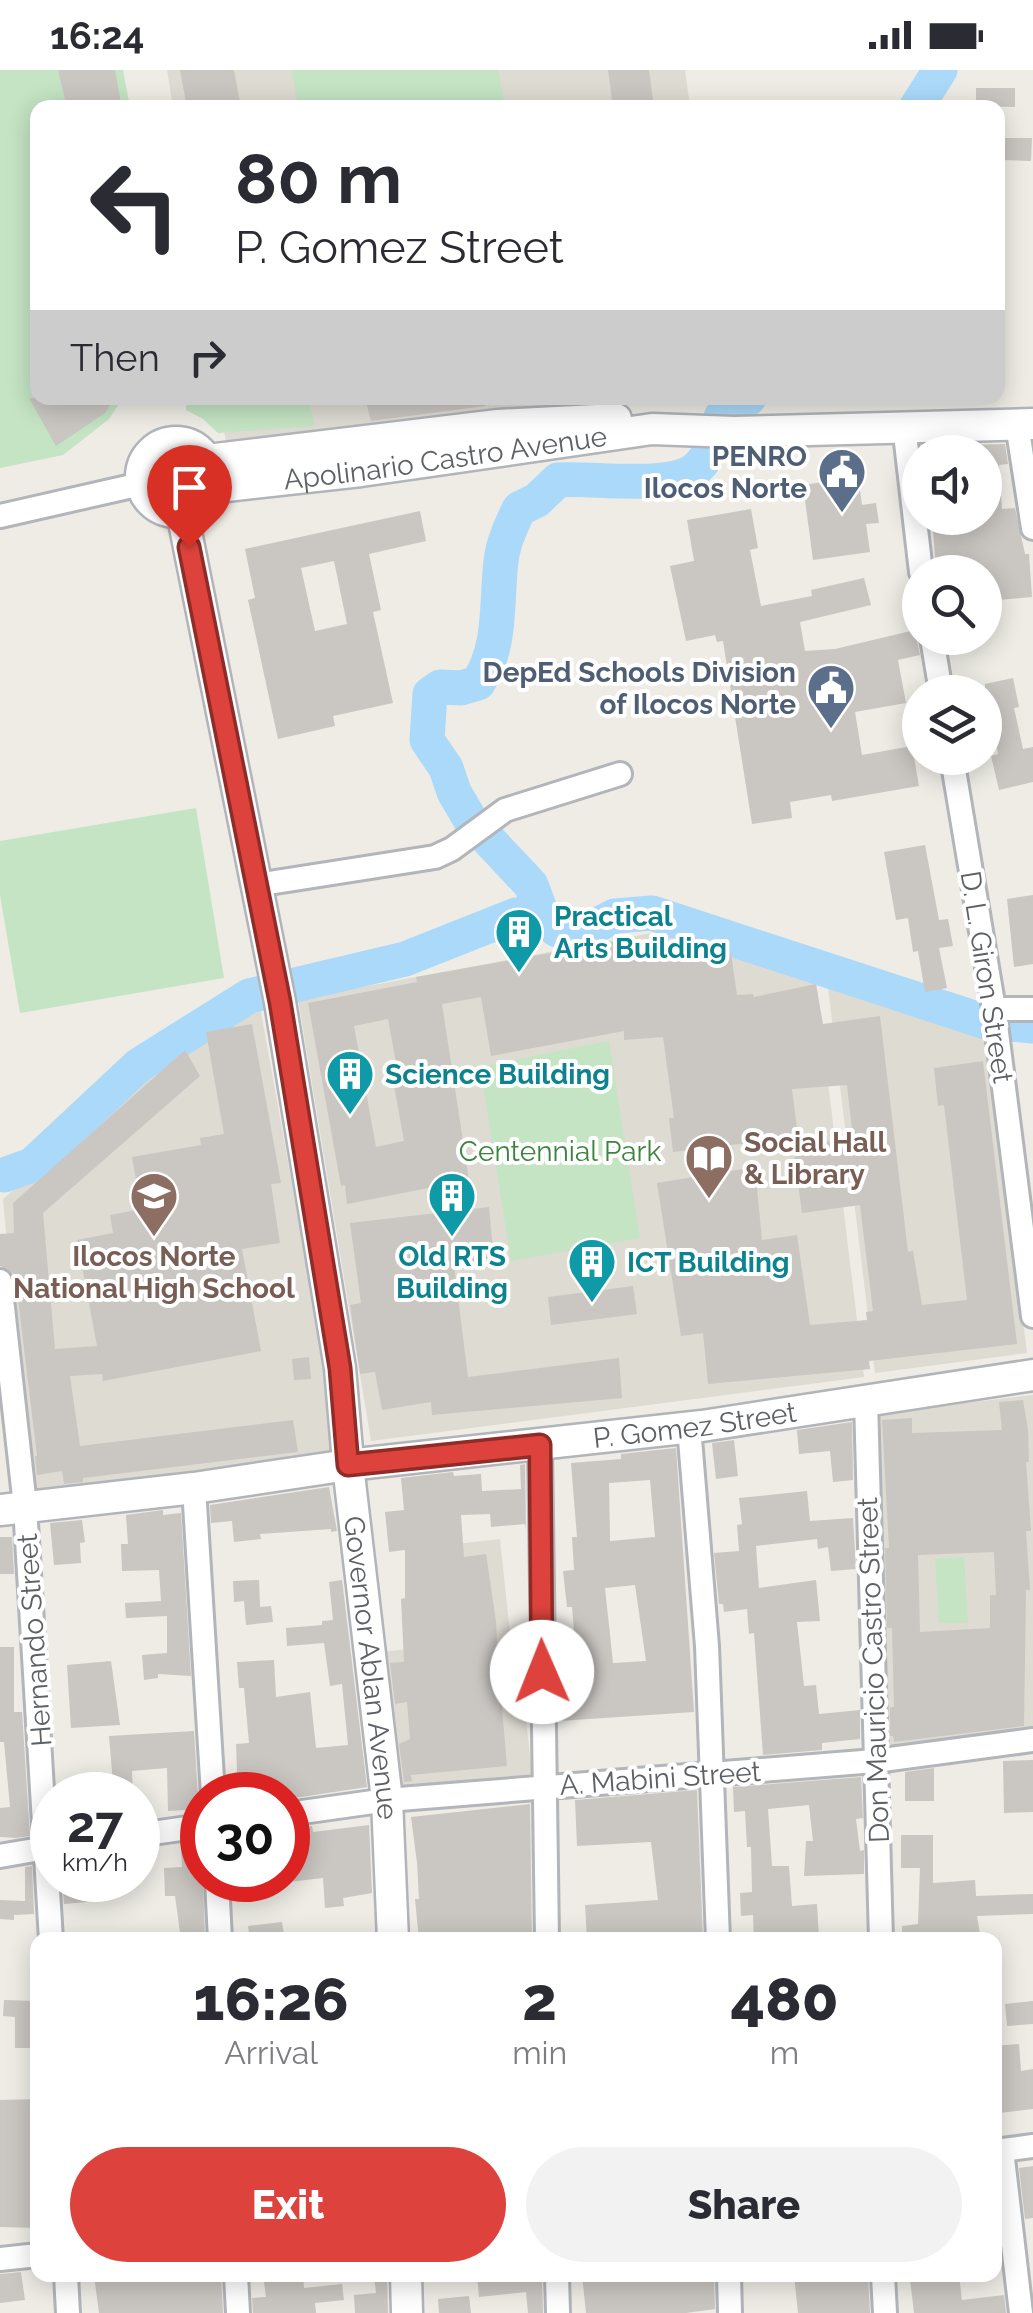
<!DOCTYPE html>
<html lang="en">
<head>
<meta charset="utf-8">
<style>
	body { margin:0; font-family:Raleway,sans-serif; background:#f2f2f3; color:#2b2b33; height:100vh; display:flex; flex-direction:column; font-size:38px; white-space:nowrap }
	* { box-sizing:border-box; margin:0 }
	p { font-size:32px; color:#7c7c81 }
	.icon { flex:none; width:55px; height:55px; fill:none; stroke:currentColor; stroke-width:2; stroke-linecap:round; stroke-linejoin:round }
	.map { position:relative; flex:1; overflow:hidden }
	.panel { position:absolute; left:30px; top:1862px; width:972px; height:350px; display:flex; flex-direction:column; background:#fff; border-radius:20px; box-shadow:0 5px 25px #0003 }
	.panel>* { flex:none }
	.guide { position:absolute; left:30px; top:30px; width:975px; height:305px; border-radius:20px; box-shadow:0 5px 25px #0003; background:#fff; color:#2b2b33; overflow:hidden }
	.fabs { position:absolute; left:902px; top:365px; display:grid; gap:20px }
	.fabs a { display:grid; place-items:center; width:100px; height:100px; border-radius:50%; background:#fff; box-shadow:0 5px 25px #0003; font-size:50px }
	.speed { position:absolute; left:30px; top:1702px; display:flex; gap:20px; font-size:50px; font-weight:700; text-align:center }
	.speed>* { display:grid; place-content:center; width:130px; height:130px; border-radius:50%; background:#fff; box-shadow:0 5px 25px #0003; line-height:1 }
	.speed small { font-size:25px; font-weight:400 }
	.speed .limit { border:15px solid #d22; background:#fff; color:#111 }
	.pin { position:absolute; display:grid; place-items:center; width:85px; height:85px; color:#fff; margin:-102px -42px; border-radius:50% 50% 50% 0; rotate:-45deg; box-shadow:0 0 10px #0007 }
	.pin .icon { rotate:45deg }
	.me { position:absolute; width:110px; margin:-55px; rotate:359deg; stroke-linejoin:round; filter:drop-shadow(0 0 8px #0008) }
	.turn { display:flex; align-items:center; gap:35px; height:210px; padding:0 40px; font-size:45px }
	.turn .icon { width:130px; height:130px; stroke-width:2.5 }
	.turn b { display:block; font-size:70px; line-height:85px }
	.then { display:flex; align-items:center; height:95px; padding:0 40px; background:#0003; gap:20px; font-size:38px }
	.eta { display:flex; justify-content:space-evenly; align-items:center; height:170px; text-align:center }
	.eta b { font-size:60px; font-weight:800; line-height:70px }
	.action { display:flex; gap:20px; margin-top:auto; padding:20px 40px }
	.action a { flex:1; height:115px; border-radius:60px; background:#dd433c; color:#fff; font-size:40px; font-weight:800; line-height:115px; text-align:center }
	.action a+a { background:#f2f2f3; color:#2b2b33 }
	.status { display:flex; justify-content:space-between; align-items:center; height:70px; padding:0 50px; background:#fff; direction:ltr }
	.status svg { height:28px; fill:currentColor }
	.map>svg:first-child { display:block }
</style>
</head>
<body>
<div class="status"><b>16:24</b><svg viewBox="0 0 49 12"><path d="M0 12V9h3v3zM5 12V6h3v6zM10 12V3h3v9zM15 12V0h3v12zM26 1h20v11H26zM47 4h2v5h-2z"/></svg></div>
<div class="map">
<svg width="1033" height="2243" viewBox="0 0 1033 2243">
	<rect width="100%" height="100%" fill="#eeece5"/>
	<!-- education -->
	<g fill="#dedbd3">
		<path d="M167,0H685L690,37H173Z"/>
		<path d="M219,328H572L564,338L226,372Z"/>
		<path d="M678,858L816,914L864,1307L371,1371L298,929Z"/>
		<path d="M827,909L987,962L1027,1283L875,1303Z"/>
		<path d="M259,931L340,1381L31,1433L3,1129L199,960Z"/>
		<path d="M1033,1325V1664L887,1683L873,1344Z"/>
		<path d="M500,1469L514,1601L521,1604L532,1704L388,1720L373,1583L450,1574L439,1476Z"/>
	</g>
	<!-- green -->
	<g fill="#c4e4c3">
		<path d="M0,0H123L130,37L38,38V328H123L109,349L63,385L0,398Z"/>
		<path d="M292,0H498L505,37H298Z"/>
		<path d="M186,328H308L315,356L218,363L203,349L186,340Z"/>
		<circle cx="175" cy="406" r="29"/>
		<path d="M196,738L224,908L20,943L0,825V771Z"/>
		<path d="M609,971L640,1168L511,1191L480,997Z"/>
		<path d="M964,1487L968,1553H939L935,1489Z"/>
	</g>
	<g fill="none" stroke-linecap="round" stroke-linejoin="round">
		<!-- river -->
		<g stroke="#aad9f9" stroke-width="35">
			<path d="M916,38L940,0"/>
			<path d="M544,850L531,815L471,751L454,722L446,698L427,670L430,624L440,617L461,618L478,613C502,576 496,533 501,491C503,473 511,456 519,439L537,430L558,410C592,407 674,421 698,397C712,384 716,365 721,347L749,328"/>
			<path d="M1012,954L1033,956"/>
			<path d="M4,1105L32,1095L139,995L249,926L405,889L516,845L544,850L557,860L589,859L615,846L652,843L986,952"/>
		</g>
	</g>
	<!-- building -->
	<g fill="#cac6c2" fill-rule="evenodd">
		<path d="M58,0H115L122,38H67Z"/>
		<path d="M180,0H234L241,38H187Z"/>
		<path d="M608,0H649L654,38H613Z"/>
		<path d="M976,18H1015V37L976,36Z"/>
		<path d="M1002,68H1032L1031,91L1001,90Z"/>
		<path d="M29,328H114L105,343L56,376Z"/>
		<path d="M365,328H484L485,336L371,351Z"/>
		<path d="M1005,374L1008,394L999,395L1002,439L1015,438L1025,484H1029L1032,527L986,531L983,496L936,500L932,448H985V382H922V376Z"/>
		<path d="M858,407L862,435L876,433L879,453L866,454L870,482L813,490L803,415Z"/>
		<path d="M751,439L758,478L750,480L761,536L812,526L811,520L864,508L871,535L800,552L805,581L835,579L915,560L920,585L898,590L906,633L855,642L862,685L912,676L919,716L832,731L831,725L790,732L792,748L752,754L723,571L717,572L715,565L686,571L670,496L694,491L687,450Z"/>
		<path d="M420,441L426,471L369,484L381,540L373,542L393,633L333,646L335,656L278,669L248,530L255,528L245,479ZM334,491L347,554L315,561L301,498Z"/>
		<path d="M1013,608L1019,637L1014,638L1023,679L1033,677V712L999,720L991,686L998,684L989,644H985V614Z"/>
		<path d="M925,775L939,850L948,849L953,876L939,878L947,918L925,922L918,881L913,882L908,848L896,850L884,782Z"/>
		<path d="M1033,825V894L1014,897L1007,829Z"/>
		<path d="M662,868L666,892L731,883L737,925L753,924L754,927L816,914L823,954L880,946L908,1182L913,1181L922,1235L967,1230L944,1035L938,1036L934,998L983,991L1017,1274L869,1291L870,1299L708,1314L703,1263L681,1266L657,1113L755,1097L762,1170L797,1165L810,1255L867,1250L866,1242L873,1241L860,1135L802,1143L793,1076L853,1068L847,1015L792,1019L798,1067L673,1082L669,1048H674L663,967L624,970V961L491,986L481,927L442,934L469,1110L347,1134L345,1115L341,1116L308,933L417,912L416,907L618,871V875ZM388,949L399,1009L393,1010L404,1071L376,1077L354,956Z"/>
		<path d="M252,954L281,1113L271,1114L280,1173L242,1179L261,1281L103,1311L102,1304L70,1306L80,1376L293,1350L298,1382L83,1408V1412L64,1414L62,1401L37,1405L35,1386H37L17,1221L13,1203L0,1196V1164L14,1163L13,1133L185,980L200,1006L43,1143L55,1279L97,1276L77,1170L113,1163L110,1145L141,1139L132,1087L201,1075L200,1068L224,1064L206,962Z"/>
		<path d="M489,1137L494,1191L454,1195L468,1307L619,1288L622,1328L432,1345L431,1332L382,1340L375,1302L360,1304L350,1235L361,1233L350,1153Z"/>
		<path d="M633,1216L637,1244L551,1255L548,1227Z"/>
		<path d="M309,1287L311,1309L294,1310L292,1289Z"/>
		<path d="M1023,1330L1028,1360L1029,1392H1026L1031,1461H1026L1030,1520H1026L1024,1656L894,1672L893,1666H890V1637H894L892,1558H887L885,1478H889L882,1350L912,1348V1363L1002,1360L999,1332ZM994,1482L996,1525H990V1558L920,1562L918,1485Z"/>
		<path d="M852,1352L853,1410L833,1412L830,1381L799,1384L797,1360Z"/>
		<path d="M734,1370L738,1406L716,1409L712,1373Z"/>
		<path d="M676,1378L694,1642L559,1651L558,1596L577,1595L572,1537H567L563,1501L574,1500L572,1467H577L571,1393L621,1389V1384ZM650,1410L655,1467L610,1471L609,1413ZM635,1515L646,1591L613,1593L605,1518Z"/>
		<path d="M525,1394L526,1459L525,1454L491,1457L490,1444L461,1445L464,1487L486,1484L496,1551L499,1609L528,1622L501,1626L507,1696L411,1705L412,1711L404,1712L399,1674L410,1669L407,1632L395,1634L390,1593L404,1592L401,1529L405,1528V1480L389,1482L385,1442L404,1440L401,1408L453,1402L454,1406L481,1404L482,1421L521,1419L520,1395Z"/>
		<path d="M329,1417L337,1461L331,1462V1459L260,1464L261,1469L234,1472L232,1451L211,1453L210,1435Z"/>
		<path d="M807,1421L810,1451L853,1448L856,1499L831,1501L828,1477L818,1479L817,1469L756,1476L759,1518L816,1510L820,1551L797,1552L804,1616L816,1615L819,1644L860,1640V1669L822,1673V1680L763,1685L754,1563L749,1564L747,1539L724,1542L723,1534H719L714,1483L739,1481L737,1455L742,1454L739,1428Z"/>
		<path d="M163,1440V1445L181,1443L191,1606L158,1604V1608L144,1610L142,1585L167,1583V1546L126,1548L125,1533L161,1531L159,1500L122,1501L121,1474H128L126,1445Z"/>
		<path d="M82,1450L85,1472L80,1473L81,1493L54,1495L50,1453Z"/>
		<path d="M0,1467H12L14,1504H0Z"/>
		<path d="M259,1510L260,1537L271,1536L273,1552L246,1555L244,1531L234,1532L233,1511Z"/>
		<path d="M342,1510L367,1717L288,1729V1725H238L236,1674L249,1673L244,1618H239L237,1592L274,1590L276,1627L310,1622L316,1678L348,1675L342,1614L330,1616L324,1573L287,1576L286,1558L322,1555V1551L333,1550L329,1512Z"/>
		<path d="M0,1577H14V1642H22L30,1766L16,1768L0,1767V1738L10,1737L4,1672H0Z"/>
		<path d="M111,1591L120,1655L71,1658L67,1595Z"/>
		<path d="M194,1661L198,1726L202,1739L168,1741L167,1698L132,1701L133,1725H114L109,1666Z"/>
		<path d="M1033,1690V1742L1004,1743L1003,1691Z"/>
		<path d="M934,1698V1731H905V1702Z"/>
		<path d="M861,1707L863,1748L856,1749L860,1781L864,1780V1804L804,1806L806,1771H813L809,1735L768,1739L772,1796H789L792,1836L817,1834L819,1868L754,1870L753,1845L741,1846L740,1823L752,1822L751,1777H747L745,1741L734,1742L733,1717Z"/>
		<path d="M697,1720L703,1870H587L585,1835L658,1830L651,1772L577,1776L575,1730Z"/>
		<path d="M530,1734L532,1870H419L415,1829H419L417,1793L411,1747Z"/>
		<path d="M369,1755L372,1823L343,1828L344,1836L325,1838L323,1808L289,1812L288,1759L312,1756L313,1762Z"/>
		<path d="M901,1765H933V1813L975,1810L976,1826L1033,1824V1844L977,1846L981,1870H902V1856L918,1854L920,1798H901Z"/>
		<path d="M202,1777L205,1870H181L175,1826H165L164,1798L182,1797L181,1779Z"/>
		<path d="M32,1796L34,1844L14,1845V1850L0,1849V1830L25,1831V1797Z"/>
		<path d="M62,1810H107L109,1830L64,1834Z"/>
		<path d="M282,1852L285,1870H250L248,1856Z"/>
		<path d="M4,1930L36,1931L38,1978H15V1947L3,1946Z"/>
		<path d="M1033,1931V1954L1007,1956L1005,1934Z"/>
		<path d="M1019,1974L1021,2001L1033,1999V2039L1000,2043L995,1976Z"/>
		<path d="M38,2029V2158L0,2157V2030Z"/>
		<path d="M1033,2096V2148L1025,2149L1019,2098Z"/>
		<path d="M21,2202L25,2230L0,2233V2204Z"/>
		<path d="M94,2205H221L223,2243H99Z"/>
		<path d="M263,2205H303L304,2218L342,2214L344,2230L315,2233L316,2243H253L252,2228L266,2227Z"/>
		<path d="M374,2205H387L388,2243H355L354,2225L376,2223Z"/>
		<path d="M477,2205H542L543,2243H528L526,2222L479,2227Z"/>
		<path d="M582,2205H714L715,2239L686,2243H586Z"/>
		<path d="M794,2205H868L870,2243H798Z"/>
		<path d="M941,2205H959L962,2230L1004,2225L1006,2243H914L910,2209Z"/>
		<path d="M469,2226L471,2243H439L438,2229Z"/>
	</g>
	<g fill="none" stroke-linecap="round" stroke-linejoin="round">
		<!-- minor casing -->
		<g stroke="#b2b5b9" stroke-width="28">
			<g id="minor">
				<path d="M1017,354L1033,458"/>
				<path d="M904,355L921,502"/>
				<path d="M0,446L141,414"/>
				<path d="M932,568L941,622"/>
				<path d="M952,688L994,939L1033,1246"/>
				<path d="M256,815L435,787L452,779L505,740L620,704"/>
				<path d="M994,939H1033"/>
				<path d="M0,1211L25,1436L51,1870"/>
				<path d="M866,1331L881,1870"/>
				<path d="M689,1357L707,1576L718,1870"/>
				<path d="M540,1375L547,1870"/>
				<path d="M194,1418L213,1725"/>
				<path d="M288,1744L387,1730L875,1691L1033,1670"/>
				<path d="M138,1765L202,1756"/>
				<path d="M0,1786L52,1777"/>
				<path d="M217,1810L220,1870"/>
				<path d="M1002,2080L1021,2243"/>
				<path d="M995,2081L1033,2076"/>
				<path d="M0,2189L38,2185"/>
				<path d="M66,2205L68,2243"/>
				<path d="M236,2205L238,2243"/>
				<path d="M557,2205L558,2243"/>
				<path d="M729,2205L730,2243"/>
				<path d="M883,2205L885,2243"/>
			</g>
		</g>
		<!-- secondary casing -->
		<g stroke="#b1b4b9" stroke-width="35">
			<g id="secondary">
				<circle cx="176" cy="407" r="35"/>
				<path d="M207,390L498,355L616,349"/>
				<path id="s1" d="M209,418L361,401L652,359L734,362L1033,354"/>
				<path id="s2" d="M182,442L280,932L340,1298L349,1404L387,1730L393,1870"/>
				<path id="s3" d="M0,1440L194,1418L348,1395L702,1356L1033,1305"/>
				<path d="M406,2205L407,2243"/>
			</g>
		</g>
		<!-- minor -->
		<use href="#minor" stroke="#fff" stroke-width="22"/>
		<!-- secondary -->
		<use href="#secondary" stroke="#fff" stroke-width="30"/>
	</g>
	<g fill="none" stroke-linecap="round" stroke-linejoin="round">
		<!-- route casing -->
		<g stroke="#902c27" stroke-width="25">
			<path id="route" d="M189,477L280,932L340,1298L348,1395L540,1375L542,1602"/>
		</g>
		<!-- route -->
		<use href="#route" stroke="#dd433c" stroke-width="18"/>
	</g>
	<!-- icons -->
	<defs>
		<g id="civic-pin" transform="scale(2.5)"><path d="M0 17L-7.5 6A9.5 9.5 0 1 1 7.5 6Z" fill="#5c6f8a" stroke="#fff"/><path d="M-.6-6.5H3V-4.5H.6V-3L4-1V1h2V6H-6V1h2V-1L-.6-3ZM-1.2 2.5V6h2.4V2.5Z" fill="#fff"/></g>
		<g id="building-pin" transform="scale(2.5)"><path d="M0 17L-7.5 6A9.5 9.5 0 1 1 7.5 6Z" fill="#0f9aa8" stroke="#fff"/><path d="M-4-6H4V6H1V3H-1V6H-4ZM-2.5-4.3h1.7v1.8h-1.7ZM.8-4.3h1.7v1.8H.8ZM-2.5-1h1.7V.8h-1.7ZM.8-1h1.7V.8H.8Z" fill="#fff"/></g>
		<g id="library-pin" transform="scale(2.5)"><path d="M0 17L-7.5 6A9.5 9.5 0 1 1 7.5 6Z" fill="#8d6e63" stroke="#fff"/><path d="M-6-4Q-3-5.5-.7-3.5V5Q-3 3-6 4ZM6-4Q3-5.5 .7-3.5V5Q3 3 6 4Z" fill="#fff"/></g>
		<g id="school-pin" transform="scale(2.5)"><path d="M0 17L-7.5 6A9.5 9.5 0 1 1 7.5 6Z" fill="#8d6e63" stroke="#fff"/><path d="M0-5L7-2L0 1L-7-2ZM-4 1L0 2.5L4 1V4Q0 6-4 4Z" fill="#fff"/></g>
	</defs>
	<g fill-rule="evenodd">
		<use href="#civic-pin" x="842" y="402"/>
		<use href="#civic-pin" x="831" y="618"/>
		<use href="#building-pin" x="519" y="862"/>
		<use href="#building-pin" x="350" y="1004"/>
		<use href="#library-pin" x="709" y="1088"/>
		<use href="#school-pin" x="154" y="1126"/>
		<use href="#building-pin" x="452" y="1126"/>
		<use href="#building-pin" x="592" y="1192"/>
	</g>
	<g text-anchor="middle" stroke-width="8" stroke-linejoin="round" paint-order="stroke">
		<!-- service labels -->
		<g font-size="28" font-weight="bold" fill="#4e5e75" stroke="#fff" text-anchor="end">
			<text x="807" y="396">PENRO<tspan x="807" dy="32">Ilocos Norte</tspan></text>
			<text x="796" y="612">DepEd Schools Division<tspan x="796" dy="32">of Ilocos Norte</tspan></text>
		</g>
		<!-- street labels -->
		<g font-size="28" fill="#5d6064" stroke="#fff">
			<text dy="10" stroke="none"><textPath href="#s1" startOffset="238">Apolinario Castro Avenue</textPath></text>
			<text transform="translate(987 907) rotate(81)" y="10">D. L. Giron Street</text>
			<text dy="10" stroke="none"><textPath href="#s3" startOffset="700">P. Gomez Street</textPath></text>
			<text transform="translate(34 1570) rotate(-94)" y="10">Hernando Street</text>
			<text dy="10" stroke="none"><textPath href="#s2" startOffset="1172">Governor Ablan Avenue</textPath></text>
			<text transform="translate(873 1600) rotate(-92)" y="10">Don Mauricio Castro Street</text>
			<text transform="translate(660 1708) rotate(-4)" y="10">A. Mabini Street</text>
		</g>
		<!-- culture labels -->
		<g font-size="28" font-weight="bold" fill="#0d838f" stroke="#fff" text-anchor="start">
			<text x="554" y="856">Practical<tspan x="554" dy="32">Arts Building</tspan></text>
			<text x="385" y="1014">Science Building</text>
			<text x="452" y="1196" text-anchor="middle">Old RTS<tspan x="452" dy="32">Building</tspan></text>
			<text x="627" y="1202">ICT Building</text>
		</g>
		<!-- education labels -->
		<g font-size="28" font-weight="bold" fill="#785e54" stroke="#fff" text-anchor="start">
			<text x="744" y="1082">Social Hall<tspan x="744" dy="32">&amp; Library</tspan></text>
			<text x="154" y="1196" text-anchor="middle">Ilocos Norte<tspan x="154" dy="32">National High School</tspan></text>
		</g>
		<!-- park labels -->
		<g font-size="28" fill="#3c843d" stroke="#fff">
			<text x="560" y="1091">Centennial Park</text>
		</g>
	</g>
</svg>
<div class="fabs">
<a><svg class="icon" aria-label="sound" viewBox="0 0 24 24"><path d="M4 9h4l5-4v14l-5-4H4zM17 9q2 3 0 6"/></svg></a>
<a><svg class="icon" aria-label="search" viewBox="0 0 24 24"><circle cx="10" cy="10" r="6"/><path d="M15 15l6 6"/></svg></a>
<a><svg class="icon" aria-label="layers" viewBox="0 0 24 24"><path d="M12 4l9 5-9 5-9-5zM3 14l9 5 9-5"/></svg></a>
</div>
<div class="speed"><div>27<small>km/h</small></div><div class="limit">30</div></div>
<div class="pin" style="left:189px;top:477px;background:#d93025"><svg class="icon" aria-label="arrive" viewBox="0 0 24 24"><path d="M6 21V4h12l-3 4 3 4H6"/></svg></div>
<svg class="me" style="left:542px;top:1602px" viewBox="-20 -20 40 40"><circle r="19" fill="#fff"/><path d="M0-13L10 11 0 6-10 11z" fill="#dd433c"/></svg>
<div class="guide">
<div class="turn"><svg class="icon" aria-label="left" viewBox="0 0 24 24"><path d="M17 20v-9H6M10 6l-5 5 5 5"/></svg><div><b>80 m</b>P. Gomez Street</div></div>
<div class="then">Then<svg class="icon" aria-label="right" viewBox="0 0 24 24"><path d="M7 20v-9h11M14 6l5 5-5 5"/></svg></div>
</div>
<section class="panel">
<div class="eta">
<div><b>16:26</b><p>Arrival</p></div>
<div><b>2</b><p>min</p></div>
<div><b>480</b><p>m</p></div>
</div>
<div class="action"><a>Exit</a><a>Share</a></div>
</section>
</div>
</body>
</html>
